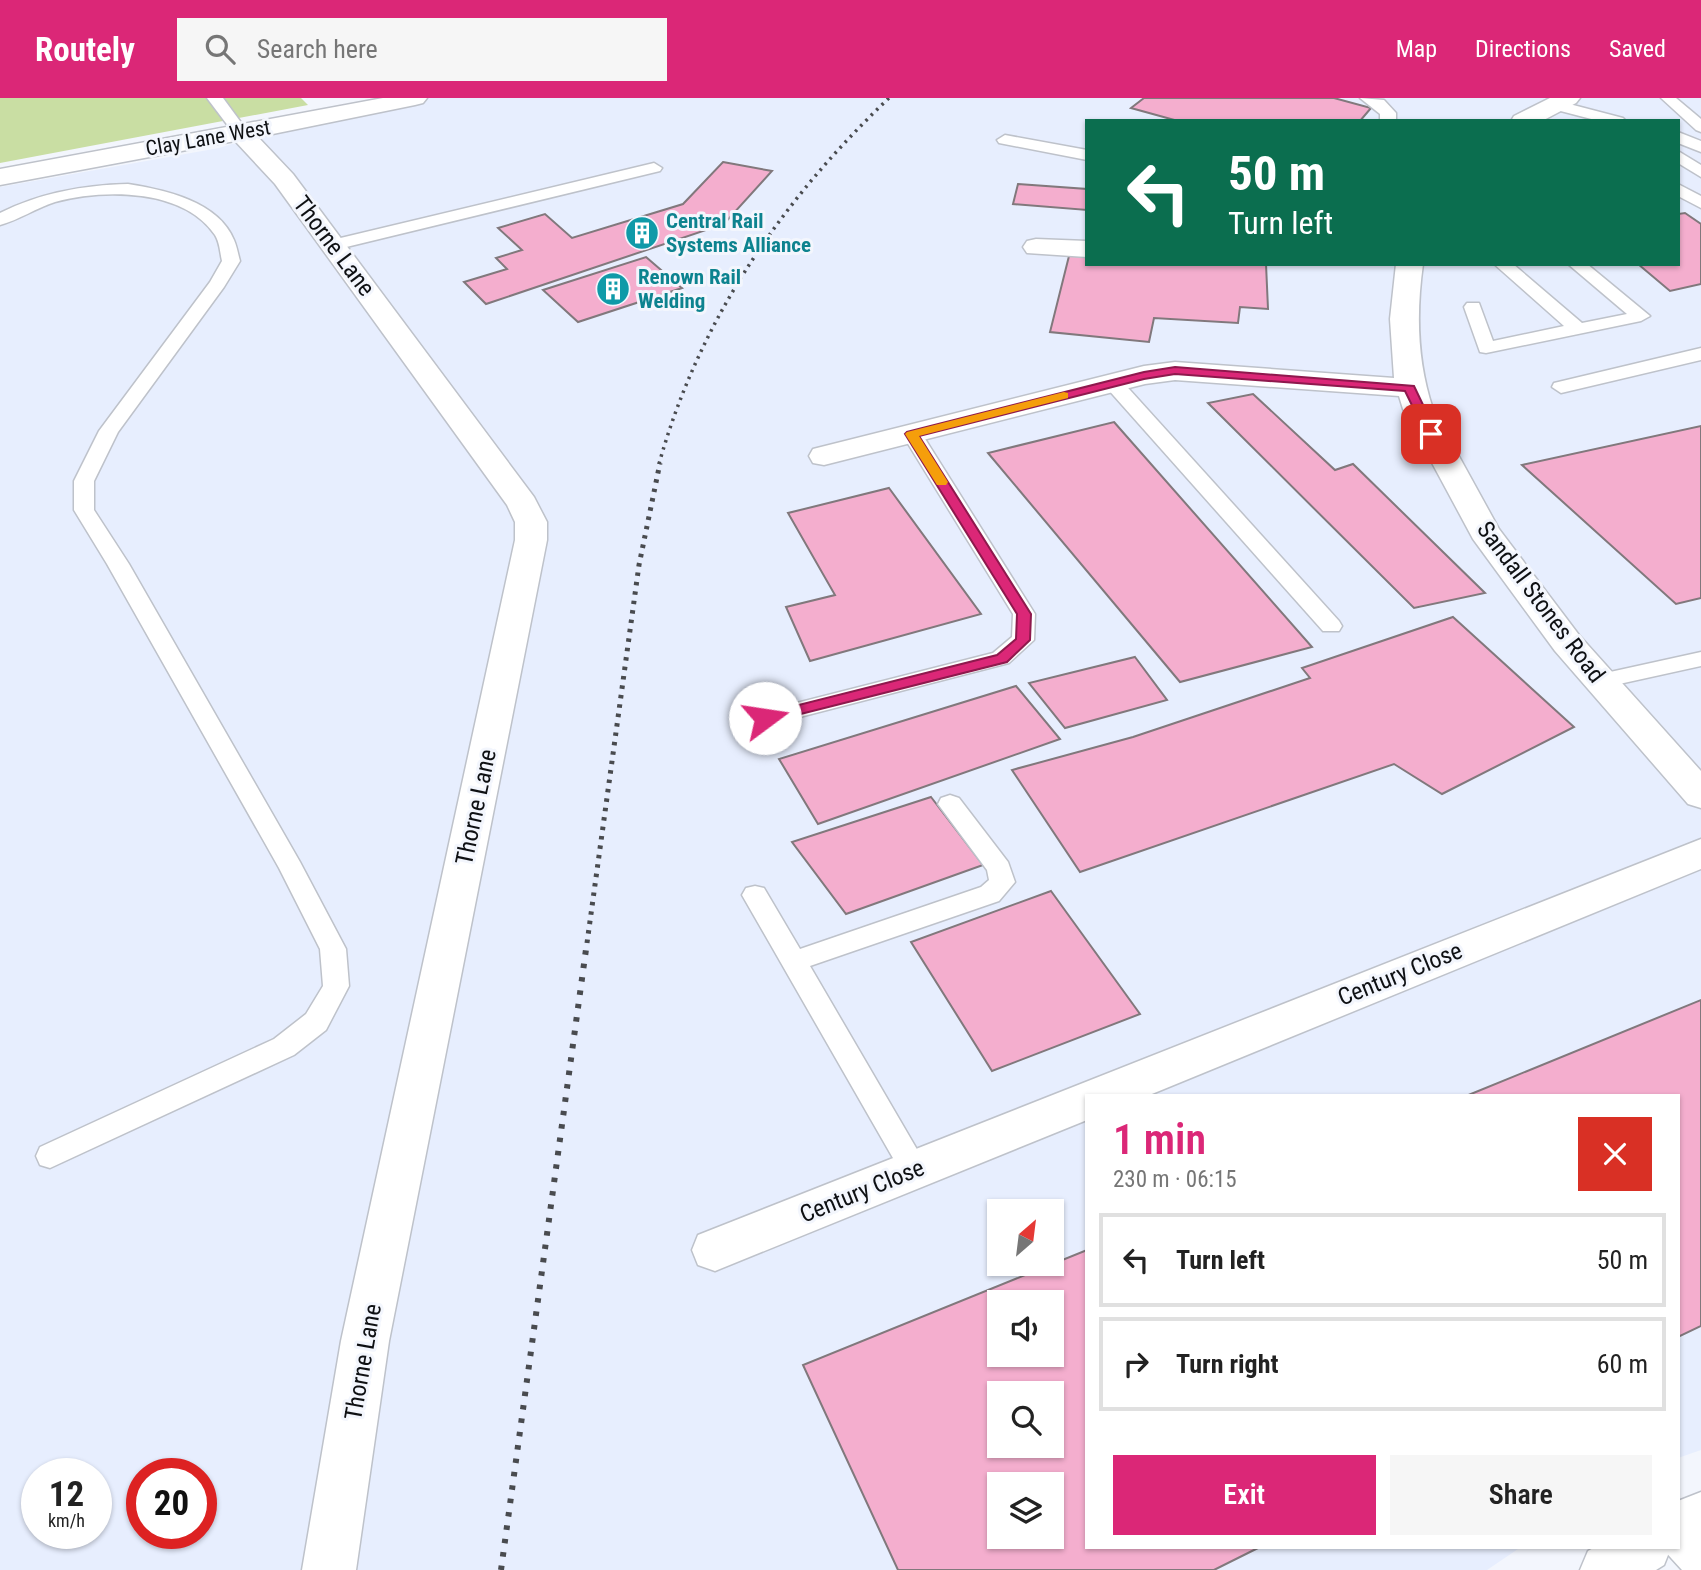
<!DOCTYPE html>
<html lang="en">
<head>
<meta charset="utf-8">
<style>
	body { margin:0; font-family:"Roboto Condensed",sans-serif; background:#f6f6f6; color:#222; height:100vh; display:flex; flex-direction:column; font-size:26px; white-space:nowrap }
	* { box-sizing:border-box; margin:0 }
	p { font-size:23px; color:#767676 }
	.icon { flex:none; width:38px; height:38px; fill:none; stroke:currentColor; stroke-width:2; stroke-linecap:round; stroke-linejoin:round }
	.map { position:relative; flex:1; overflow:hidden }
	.drawer { position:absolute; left:1085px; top:996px; width:595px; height:455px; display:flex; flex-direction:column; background:#fff; border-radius:0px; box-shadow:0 2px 5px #0004 }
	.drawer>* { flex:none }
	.hud { position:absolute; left:1085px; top:21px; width:595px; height:147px; border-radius:0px; box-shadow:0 2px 5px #0004; background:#0b6e4f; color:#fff; overflow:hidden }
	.needle { width:46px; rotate:28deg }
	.tools { position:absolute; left:987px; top:1101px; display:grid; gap:14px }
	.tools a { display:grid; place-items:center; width:77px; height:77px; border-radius:0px; background:#fff; box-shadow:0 2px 5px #0004; font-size:35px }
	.speed { position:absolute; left:21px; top:1360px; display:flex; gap:14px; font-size:35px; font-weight:700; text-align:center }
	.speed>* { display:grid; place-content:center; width:91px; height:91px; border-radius:50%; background:#fff; box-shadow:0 2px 5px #0004; line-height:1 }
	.speed small { font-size:18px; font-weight:400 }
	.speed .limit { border:10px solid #d22; background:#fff; color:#111 }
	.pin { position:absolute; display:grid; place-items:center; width:60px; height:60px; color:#fff; margin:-30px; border-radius:14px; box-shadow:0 4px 10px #0006 }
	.me { position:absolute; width:77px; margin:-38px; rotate:76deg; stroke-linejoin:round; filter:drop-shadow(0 0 5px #0008) }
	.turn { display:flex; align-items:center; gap:24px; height:147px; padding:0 28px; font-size:32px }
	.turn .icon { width:91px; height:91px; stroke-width:2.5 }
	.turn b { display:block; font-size:49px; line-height:60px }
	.round { display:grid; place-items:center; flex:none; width:74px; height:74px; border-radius:0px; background:#f6f6f6 }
	.overview { display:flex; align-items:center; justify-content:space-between; height:119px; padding:0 28px }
	h1 { font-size:42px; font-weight:600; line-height:52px; color:#db2777 }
	.primary-button { display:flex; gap:14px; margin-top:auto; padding:14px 28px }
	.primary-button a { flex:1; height:80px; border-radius:0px; background:#db2777; color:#fff; font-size:28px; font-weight:600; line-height:80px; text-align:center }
	.primary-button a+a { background:#f6f6f6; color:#222 }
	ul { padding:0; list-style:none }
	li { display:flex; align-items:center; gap:21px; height:94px; margin:0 14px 10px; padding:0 14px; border:4px solid #e0e0e0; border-radius:0px }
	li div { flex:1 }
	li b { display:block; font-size:26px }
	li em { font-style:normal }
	header { display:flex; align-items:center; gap:42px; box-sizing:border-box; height:98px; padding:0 35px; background:#db2777; color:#fff }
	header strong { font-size:33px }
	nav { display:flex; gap:38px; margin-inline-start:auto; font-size:24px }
	.search { width:490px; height:63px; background:#f6f6f6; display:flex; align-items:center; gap:18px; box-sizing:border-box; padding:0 24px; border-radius:0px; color:#767676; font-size:26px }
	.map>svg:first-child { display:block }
</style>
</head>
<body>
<header>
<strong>Routely</strong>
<div class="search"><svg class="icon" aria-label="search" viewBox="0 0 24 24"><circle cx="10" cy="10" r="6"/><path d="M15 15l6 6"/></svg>Search here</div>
<nav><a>Map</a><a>Directions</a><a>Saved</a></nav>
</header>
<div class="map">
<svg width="1701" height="1472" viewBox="0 0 1701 1472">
	<rect width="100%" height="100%" fill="#f3f6fd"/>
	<!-- built -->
	<path fill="#e7eefe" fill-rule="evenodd" d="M385,0H1701V1352L1678,1360V998H1087V1449H1521L1487,1472H0V89L219,50ZM1087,23H1678V166H1087ZM999,1113H1052V1166H999ZM999,1204H1052V1256H999ZM999,1295H1052V1348H999ZM37,1376H96V1435H37ZM142,1376H201V1435H142ZM999,1386H1052V1438H999Z"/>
	<!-- green -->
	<path fill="#c9dea3" d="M0,0H301L308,7L0,65Z"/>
	<!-- building -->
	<g fill="#f4aece" stroke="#81787c" stroke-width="2" fill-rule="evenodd">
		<path d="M1144,0H1334L1371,10L1360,23H1178L1131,10Z"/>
		<path d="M723,64L772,73L724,126L486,206L464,184L507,171L496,160L522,152L498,130L545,116L572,140L683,106Z"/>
		<path d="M1018,86L1087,91V112L1013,106Z"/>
		<path d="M1685,115L1701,126V186L1670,193L1638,166H1678V116Z"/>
		<path d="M1071,150L1087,151V166H1266L1268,211L1240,209L1238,225L1154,220L1149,244L1050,234Z"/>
		<path d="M646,159L682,190L578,224L543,192Z"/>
		<path d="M1253,296L1335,372L1353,366L1485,495L1414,510L1208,305Z"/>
		<path d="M1114,324L1312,549L1180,584L988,355Z"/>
		<path d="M1701,328V500L1676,506L1522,367Z"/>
		<path d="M889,390L981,516L810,563L786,509L835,497L788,415Z"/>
		<path d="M1453,519L1574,629L1442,696L1394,666L1080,774L1012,672L1133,639L1310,580L1302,570Z"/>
		<path d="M1135,559L1167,602L1065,630L1029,585Z"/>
		<path d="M1016,588L1060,641L818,726L779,661Z"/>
		<path d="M931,699L983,767L846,816L792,744Z"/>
		<path d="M1051,793L1140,916L992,973L911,844Z"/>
		<path d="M1701,902V1228L1678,1239V998H1466Z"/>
		<path d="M1087,1152V1449H1260L1214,1472H898L803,1267ZM999,1204H1052V1256H999ZM999,1295H1052V1348H999ZM999,1386H1052V1438H999Z"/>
	</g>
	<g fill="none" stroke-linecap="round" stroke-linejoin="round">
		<!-- service casing -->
		<g stroke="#bec2ca" stroke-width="3">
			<g id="service">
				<path d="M207,0H223L248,34L245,37H235Z"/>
				<path d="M1360,0L1384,2L1396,15V23H1380V16Z"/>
				<path d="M1661,0H1676L1701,21V34L1696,32Z"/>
				<path d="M1554,2L1623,20L1626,23H1599L1549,10L1546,7Z"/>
				<path d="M1678,34L1701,43V54L1678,45Z"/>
				<path d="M1005,37L1087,52V62L999,45L997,42Z"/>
				<path d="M1678,53L1701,67V79L1678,65Z"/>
				<path d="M654,65L662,70L660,73L334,152L326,147L328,143Z"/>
				<path d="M128,86C165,92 218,103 234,142C237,149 238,156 240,163L224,189L118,334L94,383V412L129,466L300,764L346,851L349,888L326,932L294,957L50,1070L40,1067L36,1058L40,1049L274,941L306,916L323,888L320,851L279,770L107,466L74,412V383L99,333L210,184L222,163C220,155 220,145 215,137C183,90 103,91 55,104C36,110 19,122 0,127V115C40,95 83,87 128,86Z"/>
				<path d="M1678,86L1701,98V110L1678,98Z"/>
				<path d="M1494,166H1513L1582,225L1627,216L1568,166H1587L1650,218L1641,223L1486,255L1480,254L1464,209L1467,205H1479L1493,243L1564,228Z"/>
				<path d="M1701,250V262L1561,295L1552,289L1554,285Z"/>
				<path d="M1113,279L1120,281L1339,523L1342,528L1339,533H1323L1106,289L1104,285L1106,281Z"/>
				<path d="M912,330L922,336L1035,516L1034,542L1009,565L765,628L757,625L753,620L757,615L993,555L1012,539L1013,516L902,336Z"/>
				<path d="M1701,554V568L1601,590L1593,588L1590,583L1593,578L1601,576Z"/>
				<path d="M950,697L959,700L1008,764L1015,784L999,803L810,868L929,1072L925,1081L915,1084L905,1081L742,797L746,790L755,788L764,790L800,851L981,789L989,782L987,772L938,706L941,700Z"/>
			</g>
		</g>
		<!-- minor casing -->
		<g stroke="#bec2ca" stroke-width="3">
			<g id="minor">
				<path d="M383,0H427L423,5L415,7L258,39L293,76L534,399L547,424V442L389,1243L356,1472H302L341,1243L515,442V424L507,407L275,86L235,43L0,87V71Z"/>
				<path d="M1550,0H1580L1576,5L1542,23H1511L1514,18Z"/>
				<path d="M1036,141L1087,143V159L1027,155L1023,149L1027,143Z"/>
				<path d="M1396,166H1423C1416,216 1417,263 1433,311L1499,431L1579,537L1701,673V710L1688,706L1555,553L1473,441L1403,311L1399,298L1175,282L1145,286L824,367L813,365L809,358L813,351L1144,268L1175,264L1394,280L1390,221Z"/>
				<path d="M1701,741V771L1147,998H1087V1022L715,1173L698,1167L692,1152L698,1137Z"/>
				<path d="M1678,1403L1701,1416V1472H1682L1661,1449H1678Z"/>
			</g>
		</g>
		<!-- tertiary casing -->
		<g stroke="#bec2ca" stroke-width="3">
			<path id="tertiary" d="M1701,1394V1446L1678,1455L1670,1452L1664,1467L1656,1472H1580L1588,1453L1595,1449H1678V1403Z"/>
		</g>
		<!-- service -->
		<use href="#service" fill="#fff" fill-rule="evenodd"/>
		<!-- minor -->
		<use href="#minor" fill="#fff" fill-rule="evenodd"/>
		<!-- tertiary -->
		<use href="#tertiary" fill="#fff" fill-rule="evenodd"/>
		<!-- rail-far2 -->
		<path stroke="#494b4f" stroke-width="3.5" stroke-dasharray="2.5 5" stroke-linecap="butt" d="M659,366C699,222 782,102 889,0"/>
		<!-- rail-far1 -->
		<path stroke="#494b4f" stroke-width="5" stroke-dasharray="3.5 6" stroke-linecap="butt" d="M587,845L639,467L660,365"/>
		<!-- rail -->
		<path stroke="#494b4f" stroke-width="6" stroke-dasharray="4.5 9" stroke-linecap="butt" d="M501,1472L587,844"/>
	</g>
	<!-- route -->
	<path fill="#db2777" stroke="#8e194d" stroke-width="2" d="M1175,269L1414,288L1437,336L1435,338H1427L1405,293L1175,276L1144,281L919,338L1031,516L1030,542L1007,564L765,625L759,624L757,620L759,617L997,557L1016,541L1017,516L905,336L907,334L1144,274Z"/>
	<!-- slow -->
	<path fill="#f59e0b" d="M1064,294L1068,295V300L919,338L948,384L946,387H937L905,336L907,334Z"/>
	<!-- icons -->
	<defs>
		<g id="building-disc" transform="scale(1.75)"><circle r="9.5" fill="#0f9aa8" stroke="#f3f6fd"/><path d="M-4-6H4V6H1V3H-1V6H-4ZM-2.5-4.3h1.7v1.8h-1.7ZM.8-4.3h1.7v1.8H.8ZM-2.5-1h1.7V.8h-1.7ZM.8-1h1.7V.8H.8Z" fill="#fff"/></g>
	</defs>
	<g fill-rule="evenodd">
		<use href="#building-disc" x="642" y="135"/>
		<use href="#building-disc" x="613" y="191"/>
	</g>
	<g text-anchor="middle" stroke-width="6" stroke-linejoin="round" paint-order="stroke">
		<!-- far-street labels -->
		<g font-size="21" fill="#0e1013" stroke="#f3f6fd">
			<text transform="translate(208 40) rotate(-10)" y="7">Clay Lane West</text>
		</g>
		<!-- far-culture labels -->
		<g font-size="21" font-weight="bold" fill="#0d838f" stroke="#f3f6fd" text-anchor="start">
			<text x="666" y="130">Central Rail<tspan x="666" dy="24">Systems Alliance</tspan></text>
			<text x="638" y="186">Renown Rail<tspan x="638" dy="24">Welding</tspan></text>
		</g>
		<!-- street labels -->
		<g font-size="24" fill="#0e1013" stroke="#f3f6fd">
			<text transform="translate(334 148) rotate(53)" y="8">Thorne Lane</text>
			<text transform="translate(1541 504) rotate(53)" y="8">Sandall Stones Road</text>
			<text transform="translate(476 709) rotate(-78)" y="8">Thorne Lane</text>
			<text transform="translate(1400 876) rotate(-22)" y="8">Century Close</text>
			<text transform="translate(862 1093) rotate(-22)" y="8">Century Close</text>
			<text transform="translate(363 1264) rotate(-80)" y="8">Thorne Lane</text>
		</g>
	</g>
</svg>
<div class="tools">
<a><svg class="needle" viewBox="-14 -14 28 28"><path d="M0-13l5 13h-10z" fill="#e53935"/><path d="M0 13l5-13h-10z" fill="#767676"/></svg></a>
<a><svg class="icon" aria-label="sound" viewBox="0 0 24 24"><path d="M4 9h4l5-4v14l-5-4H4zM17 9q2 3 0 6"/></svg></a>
<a><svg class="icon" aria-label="search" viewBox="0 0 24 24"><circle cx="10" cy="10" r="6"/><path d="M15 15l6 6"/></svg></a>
<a><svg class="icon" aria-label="layers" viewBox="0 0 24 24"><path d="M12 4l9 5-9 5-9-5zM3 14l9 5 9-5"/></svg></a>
</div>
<div class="speed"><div>12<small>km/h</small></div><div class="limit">20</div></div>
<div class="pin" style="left:1431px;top:336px;background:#d93025"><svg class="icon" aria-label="arrive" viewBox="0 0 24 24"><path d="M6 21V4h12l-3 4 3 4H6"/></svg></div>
<svg class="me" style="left:765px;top:620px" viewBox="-20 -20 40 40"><circle r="19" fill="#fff"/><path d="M0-13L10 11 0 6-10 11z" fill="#db2777"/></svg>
<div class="hud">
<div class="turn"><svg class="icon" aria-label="left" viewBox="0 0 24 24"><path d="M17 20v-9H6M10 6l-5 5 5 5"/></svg><div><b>50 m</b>Turn left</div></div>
</div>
<section class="drawer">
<div class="overview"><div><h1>1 min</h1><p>230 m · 06:15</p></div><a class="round" style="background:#d93025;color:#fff"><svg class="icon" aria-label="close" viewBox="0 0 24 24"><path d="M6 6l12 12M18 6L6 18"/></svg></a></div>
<ul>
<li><svg class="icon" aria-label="left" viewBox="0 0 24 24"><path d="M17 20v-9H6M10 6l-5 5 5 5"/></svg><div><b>Turn left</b></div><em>50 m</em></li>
<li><svg class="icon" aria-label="right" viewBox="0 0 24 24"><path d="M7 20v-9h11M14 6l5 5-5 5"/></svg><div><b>Turn right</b></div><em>60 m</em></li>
</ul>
<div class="primary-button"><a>Exit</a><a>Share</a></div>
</section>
</div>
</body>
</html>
